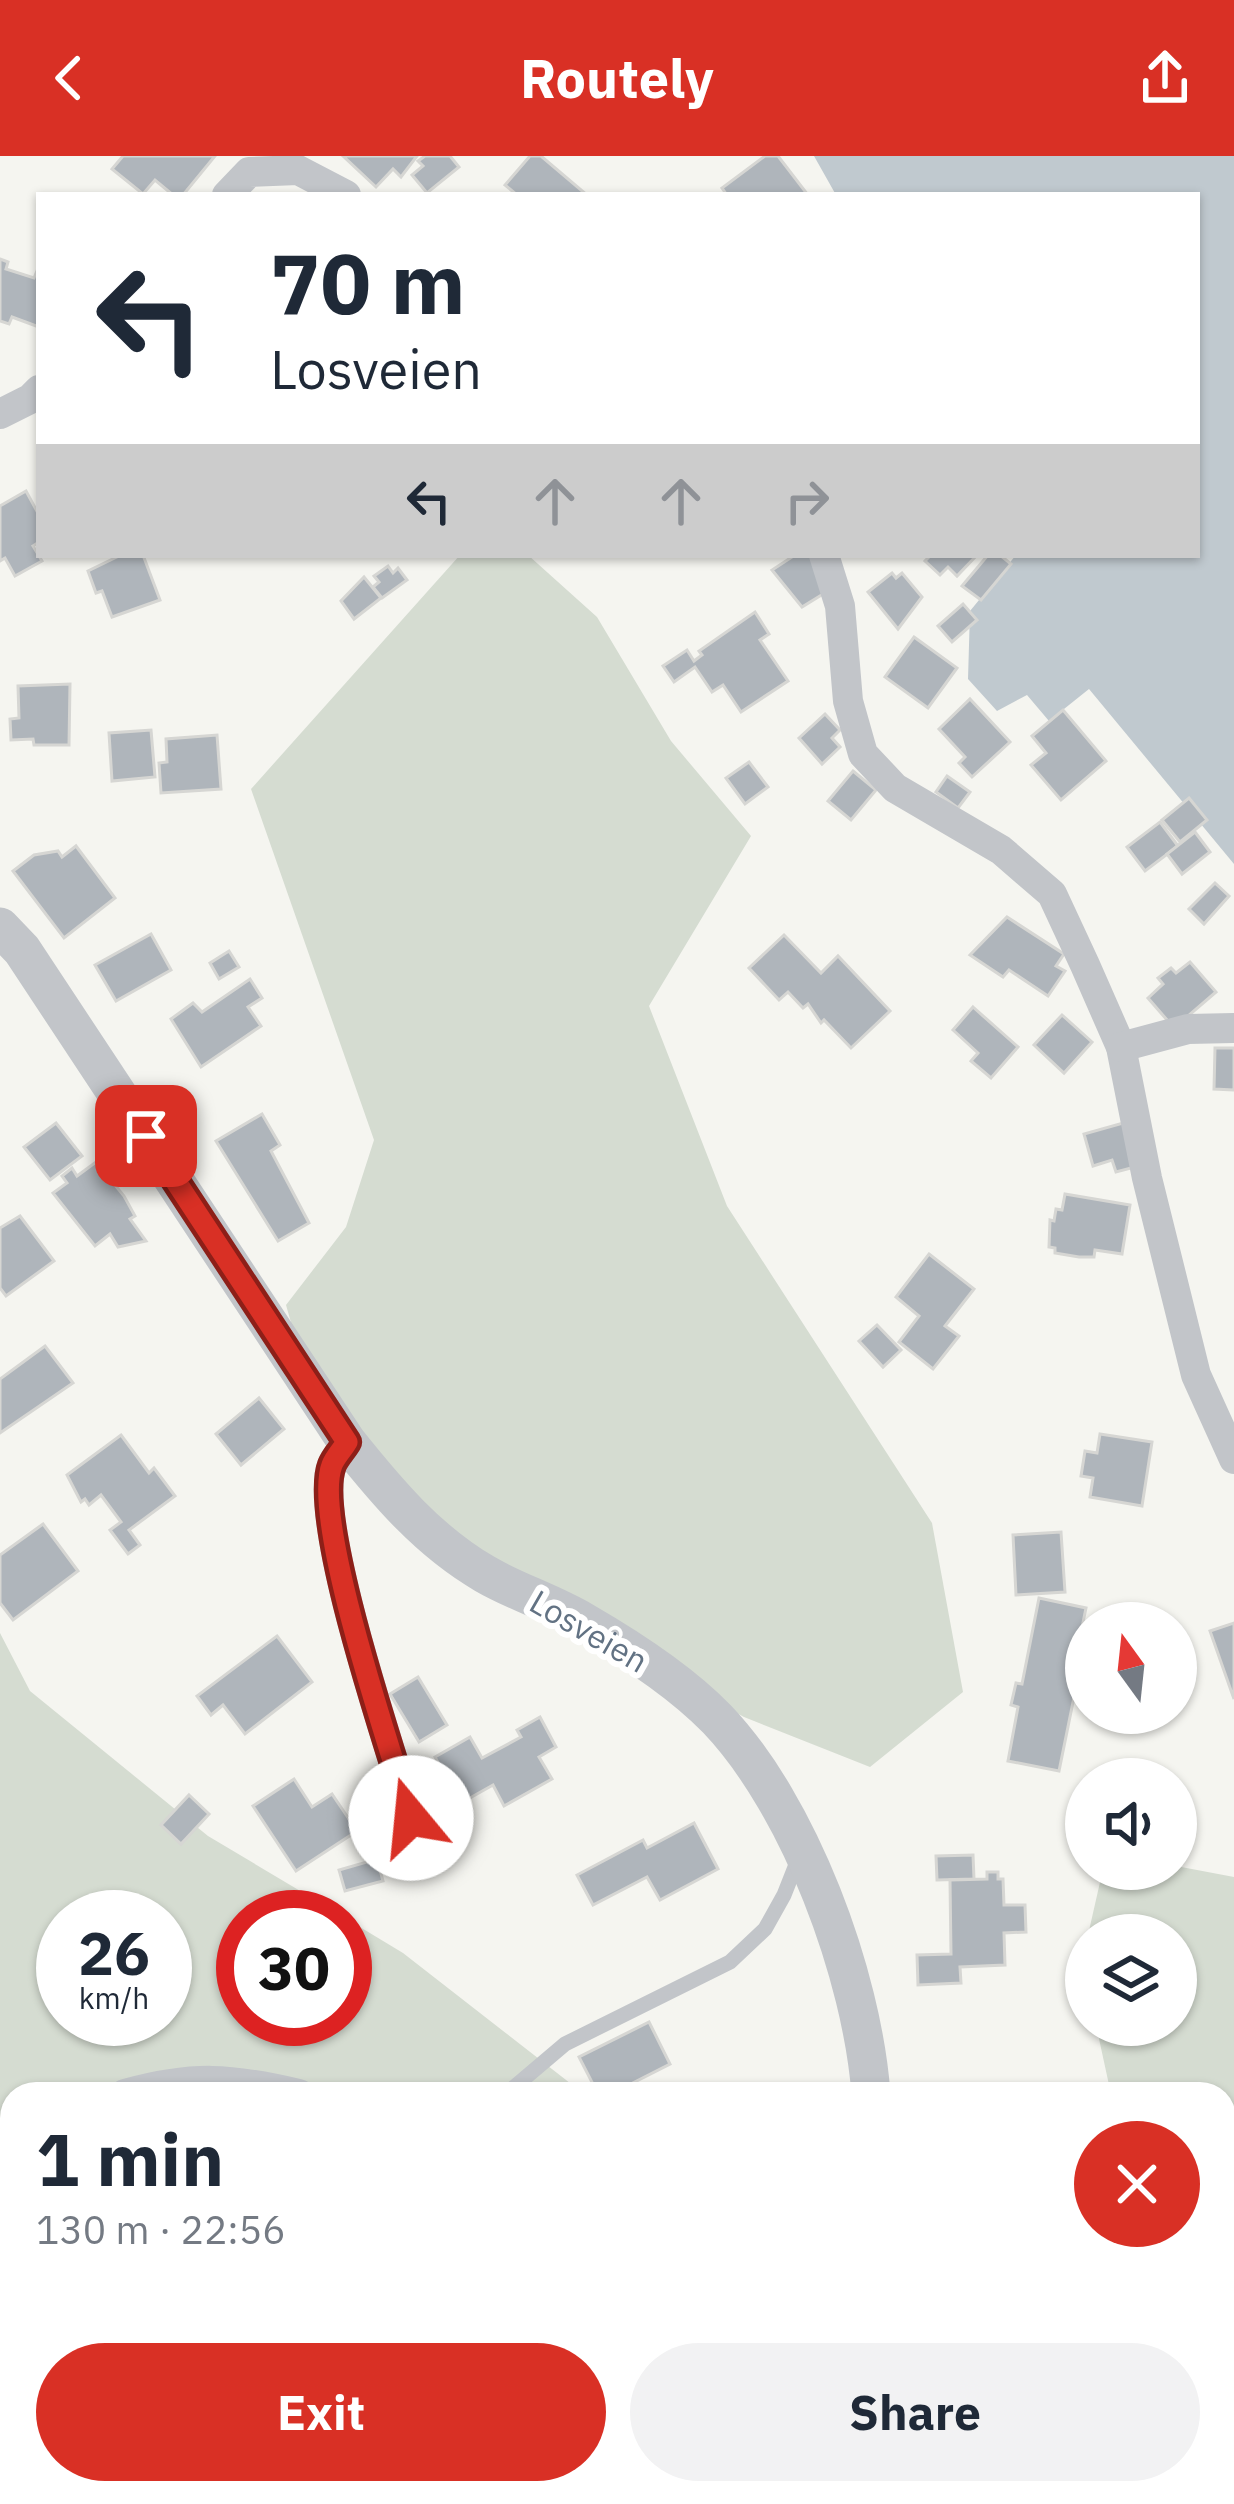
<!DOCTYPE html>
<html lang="en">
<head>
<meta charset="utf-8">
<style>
	body { margin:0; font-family:"IBM Plex Sans",sans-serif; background:#f2f2f3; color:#1f2937; height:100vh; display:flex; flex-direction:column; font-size:45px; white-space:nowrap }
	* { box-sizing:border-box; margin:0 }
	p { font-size:39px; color:#747a83 }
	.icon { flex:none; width:66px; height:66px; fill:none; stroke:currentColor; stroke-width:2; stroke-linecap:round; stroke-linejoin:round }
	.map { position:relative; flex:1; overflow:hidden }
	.panel { position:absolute; left:0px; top:1926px; width:1236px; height:423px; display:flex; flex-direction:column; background:#fff; border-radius:36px 36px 0 0; box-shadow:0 3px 9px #0004 }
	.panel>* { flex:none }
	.banner { position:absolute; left:36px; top:36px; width:1164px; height:366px; border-radius:0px; box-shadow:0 3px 9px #0004; background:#fff; color:#1f2937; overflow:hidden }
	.needle { width:78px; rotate:345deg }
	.controls { position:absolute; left:1065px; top:1446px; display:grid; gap:24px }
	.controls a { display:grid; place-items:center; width:132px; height:132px; border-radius:50%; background:#fff; box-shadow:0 3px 9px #0004; font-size:60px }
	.speed { position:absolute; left:36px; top:1734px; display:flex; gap:24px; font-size:60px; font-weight:700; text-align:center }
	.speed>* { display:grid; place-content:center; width:156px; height:156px; border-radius:50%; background:#fff; box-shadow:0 3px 9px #0004; line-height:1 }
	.speed small { font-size:30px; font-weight:400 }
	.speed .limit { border:18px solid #d22; background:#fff; color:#111 }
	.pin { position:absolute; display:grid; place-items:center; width:102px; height:102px; color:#fff; margin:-51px; border-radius:24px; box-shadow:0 6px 18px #0006 }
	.me { position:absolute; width:132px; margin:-66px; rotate:343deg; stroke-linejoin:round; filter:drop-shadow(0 0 9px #0008) }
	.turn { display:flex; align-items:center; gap:42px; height:252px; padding:0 36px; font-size:54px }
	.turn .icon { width:156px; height:156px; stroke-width:2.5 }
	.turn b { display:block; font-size:84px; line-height:102px }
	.lanes { display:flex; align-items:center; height:114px; padding:0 36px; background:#0003; justify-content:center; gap:60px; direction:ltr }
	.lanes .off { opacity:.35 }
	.round { display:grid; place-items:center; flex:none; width:126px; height:126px; border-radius:63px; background:#f2f2f3 }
	.head { display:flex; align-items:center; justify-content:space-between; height:204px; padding:0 36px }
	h1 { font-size:72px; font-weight:700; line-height:90px }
	.action { display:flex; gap:24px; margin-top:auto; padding:24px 36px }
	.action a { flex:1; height:138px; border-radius:72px; background:#d93025; color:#fff; font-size:48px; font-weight:700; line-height:138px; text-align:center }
	.action a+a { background:#f2f2f3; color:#1f2937 }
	header { display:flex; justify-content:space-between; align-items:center; height:156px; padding:0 36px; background:#d93025; color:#fff; font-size:54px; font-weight:700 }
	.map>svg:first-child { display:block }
</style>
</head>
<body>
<header><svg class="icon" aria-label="back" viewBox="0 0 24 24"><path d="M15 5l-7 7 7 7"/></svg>Routely<svg class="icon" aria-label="share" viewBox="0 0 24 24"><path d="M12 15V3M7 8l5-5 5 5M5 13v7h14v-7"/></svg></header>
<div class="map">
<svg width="1234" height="2348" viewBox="0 0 1234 2348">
	<rect width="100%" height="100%" fill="#f5f5f0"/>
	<!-- green -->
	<g fill="#d5dcd1" fill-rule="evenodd">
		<path d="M460,399H528L597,461L671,585L751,680L649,850L727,1050L932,1367L963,1536L870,1611L744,1561L557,1458L402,1343L314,1247L286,1149L346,1071L374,984L251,633Z"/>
		<path d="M0,1477L30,1535L208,1680L344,1761H243V1863H345V1762L403,1797L584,1938H12V2337H838L836,2348H0ZM63,1761H165V1863H63Z"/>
		<path d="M1176,1710L1234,1721V2275L1224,2261V1938H1111L1096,1869H1176V1779H1088L1103,1713H1176Z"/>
	</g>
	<!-- water -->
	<path fill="#c0c9cf" d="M814,0H1234V708L1089,533L1049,565L1027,539L997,555L968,523L970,455L1016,399H1197V39H836Z"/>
	<!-- building -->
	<g fill="#afb5bb" stroke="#d6d6d3" stroke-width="3">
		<path d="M123,0H215L183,39H173L155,24L143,38L112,13Z"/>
		<path d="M343,0H417L401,21L393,13L376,31Z"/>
		<path d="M425,0H450L459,11L427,37L412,19L423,10L418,5Z"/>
		<path d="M530,0H541L587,39H517L505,29Z"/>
		<path d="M765,0H778L808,39H727L722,32Z"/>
		<path d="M0,103L8,106L6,113L34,122L39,110V171L12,161L9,168L0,165Z"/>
		<path d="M26,335L39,359V386L33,390L42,405L15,420L5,402L0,405V350Z"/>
		<path d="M121,399H143L160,444L112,461L102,435L96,437L88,415Z"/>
		<path d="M795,399H811L828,435L802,451L772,414Z"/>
		<path d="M931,399H977L957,420L948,411L940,419L925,405Z"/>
		<path d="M988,399H1000L1011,408L981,444L962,430Z"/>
		<path d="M388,410L393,417L398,412L407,424L382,442L373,431L379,426L374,420Z"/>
		<path d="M892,417L896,422L902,417L922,441L898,473L868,436Z"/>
		<path d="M364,421L381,442L354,463L341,445Z"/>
		<path d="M963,448L977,464L952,486L938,470Z"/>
		<path d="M755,456L769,478L760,484L788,525L741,556L723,529L712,536L695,511L674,526L663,510L687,494L694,505L702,499L699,495Z"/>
		<path d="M914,481L957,512L928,552L885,521Z"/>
		<path d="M70,528L69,589H34L33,583L11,584L10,563L19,562L18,530Z"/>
		<path d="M970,543L1010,586L972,621L959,607L965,601L939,573Z"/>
		<path d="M1063,554L1106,605L1061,644L1031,609L1046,597L1032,580Z"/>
		<path d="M825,558L840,574L832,582L840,591L822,608L799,582Z"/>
		<path d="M151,574L155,621L112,625L109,577Z"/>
		<path d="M217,579L221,633L161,637L159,607L167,606L166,583Z"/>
		<path d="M749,606L768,631L745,648L726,622Z"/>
		<path d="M853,615L876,634L851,664L828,645Z"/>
		<path d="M947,620L970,636L958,652L936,636Z"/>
		<path d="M1189,642L1207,664L1180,686L1162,664Z"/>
		<path d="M1160,666L1178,690L1145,715L1127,691Z"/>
		<path d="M1195,676L1210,696L1182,718L1167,698Z"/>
		<path d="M76,690L115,742L64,782L13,715L34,699L58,695L62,701Z"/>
		<path d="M1215,727L1229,740L1204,768L1189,753Z"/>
		<path d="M1007,761L1064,798L1056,810L1065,815L1048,840L1009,814L1003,821L970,799Z"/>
		<path d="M151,778L171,814L116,845L95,809Z"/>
		<path d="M784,779L821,817L838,800L890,855L851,892L824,864L821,867L808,848L803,852L788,836L779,844L749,812Z"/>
		<path d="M229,795L239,811L219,823L210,807Z"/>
		<path d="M1190,806L1216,836L1174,872L1148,842L1163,828L1158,822L1171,812L1176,817Z"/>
		<path d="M250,823L262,842L248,851L261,870L201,911L171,863L193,847L202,856Z"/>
		<path d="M973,851L1018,891L991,922L971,905L978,897L953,874Z"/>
		<path d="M1062,859L1092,886L1064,917L1034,889Z"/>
		<path d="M1215,892H1234V934L1214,933Z"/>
		<path d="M262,958L280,989L271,995L309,1067L278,1085L216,985Z"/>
		<path d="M56,967L82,1000L50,1024L24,991Z"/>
		<path d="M1123,967L1135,1011L1116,1016L1112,1004L1093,1010L1084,978Z"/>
		<path d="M96,1006L124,1040L135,1060L130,1063L146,1085L118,1091L110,1078L95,1090L53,1037L67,1027L62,1020L72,1012L77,1020Z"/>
		<path d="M1065,1038L1130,1049L1122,1098L1095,1094L1094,1101H1079L1055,1097V1092L1049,1091L1050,1064L1054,1065L1056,1053L1062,1054Z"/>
		<path d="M20,1060L54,1105L6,1140L0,1132V1072Z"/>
		<path d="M929,1098L974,1133L945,1170L959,1180L933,1213L899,1186L919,1160L896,1141Z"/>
		<path d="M877,1169L901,1194L883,1211L859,1185Z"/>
		<path d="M45,1190L73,1227L0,1277V1223Z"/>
		<path d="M259,1242L284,1273L241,1309L216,1278Z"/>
		<path d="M1100,1278L1152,1286L1142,1350L1090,1341L1093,1322L1081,1320L1085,1295L1097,1297Z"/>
		<path d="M121,1279L149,1317L154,1312L175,1340L129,1374L140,1389L128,1398L110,1374L121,1366L101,1339L89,1349L85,1343L81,1346L67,1319Z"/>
		<path d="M43,1368L78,1415L13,1464L0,1447V1399Z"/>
		<path d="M1061,1376L1065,1436L1016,1439L1013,1379Z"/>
		<path d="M1039,1442L1086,1452L1079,1486L1085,1487L1059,1615L1008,1605L1018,1551L1011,1549L1016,1527L1022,1528Z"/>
		<path d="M1234,1467V1543L1210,1475Z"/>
		<path d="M277,1480L312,1526L245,1578L223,1549L211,1559L197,1540Z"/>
		<path d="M418,1521L447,1569L419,1586L390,1538Z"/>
		<path d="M540,1561L556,1591L539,1601L552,1623L504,1650L493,1629L461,1647L435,1601L470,1581L482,1602L521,1581L517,1574Z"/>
		<path d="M294,1623L312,1651L332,1638L357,1675L296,1715L253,1650Z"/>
		<path d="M189,1639L209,1658L181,1688L161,1669Z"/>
		<path d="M694,1667L718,1713L660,1744L647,1721L593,1749L577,1719L643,1684L647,1692Z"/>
		<path d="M973,1699L974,1723L937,1724L936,1700Z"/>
		<path d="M377,1703L383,1725L345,1735L339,1714Z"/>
		<path d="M987,1716H998V1723H1003L1004,1749H1025L1026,1776L1004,1777L1005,1809L960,1811L961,1827L918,1829L917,1799L951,1798L950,1724L987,1723Z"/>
		<path d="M649,1866L670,1908L611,1938H598L579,1901Z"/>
		<path d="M889,2337H983L991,2343L987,2348H885L892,2339Z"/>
	</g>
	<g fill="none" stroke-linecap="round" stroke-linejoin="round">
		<!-- service -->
		<path stroke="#c2c5c9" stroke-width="15" d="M506,1938L565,1888L730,1806L765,1773L784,1739L799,1701"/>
		<!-- minor -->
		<g stroke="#c2c5c9" stroke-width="30">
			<path d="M227,39L249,16L298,14L346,39"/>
			<path d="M0,258L30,243L39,234"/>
			<path d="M824,399L840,450L848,545L863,598L895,632L1001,694L1052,738L1085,809L1121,891L1147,1022L1196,1219L1234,1303"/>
			<path d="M1121,891L1188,873L1234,872"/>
			<path d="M347,1286C343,1293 335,1301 332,1309C311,1363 392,1597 411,1662"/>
			<path d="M125,1938C194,1919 230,1922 299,1938"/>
			<path d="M0,1981L12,1976"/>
			<path d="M0,2104L12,2126"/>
			<path d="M108,2337L111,2348"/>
		</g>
		<!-- tertiary -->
		<g stroke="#c2c5c9" stroke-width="39">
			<path d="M0,771L22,794L347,1286C387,1336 428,1385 485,1418C516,1436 552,1447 584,1466C629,1492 680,1525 717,1563C800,1650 862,1819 871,1938"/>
			<path d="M841,2348L843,2337"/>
		</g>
	</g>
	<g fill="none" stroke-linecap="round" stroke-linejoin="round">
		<!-- route casing -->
		<g stroke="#8d1f18" stroke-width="30">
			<path id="route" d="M146,980L347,1286C343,1293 335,1301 332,1309C311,1363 392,1598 411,1662"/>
		</g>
		<!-- route -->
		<use href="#route" stroke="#d93025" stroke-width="21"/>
	</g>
	<g text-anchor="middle" stroke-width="12" stroke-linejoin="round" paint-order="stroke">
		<!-- street labels -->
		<g font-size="33" fill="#627283" stroke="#fff">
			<text transform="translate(589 1475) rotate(30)" y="12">Losveien</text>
		</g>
	</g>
</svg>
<div class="controls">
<a><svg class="needle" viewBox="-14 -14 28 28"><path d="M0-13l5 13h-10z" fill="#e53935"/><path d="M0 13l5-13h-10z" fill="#747a83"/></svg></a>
<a><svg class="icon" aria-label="sound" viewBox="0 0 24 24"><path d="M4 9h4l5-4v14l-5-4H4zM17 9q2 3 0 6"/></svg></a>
<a><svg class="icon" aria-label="layers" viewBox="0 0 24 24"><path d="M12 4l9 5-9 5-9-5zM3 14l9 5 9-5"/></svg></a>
</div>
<div class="speed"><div>26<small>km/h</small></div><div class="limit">30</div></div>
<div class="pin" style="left:146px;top:980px;background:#d93025"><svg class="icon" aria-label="arrive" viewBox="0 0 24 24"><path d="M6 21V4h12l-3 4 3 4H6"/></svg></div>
<svg class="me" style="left:411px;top:1662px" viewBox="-20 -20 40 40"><circle r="19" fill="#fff"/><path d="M0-13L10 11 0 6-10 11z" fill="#d93025"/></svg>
<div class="banner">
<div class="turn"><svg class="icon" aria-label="left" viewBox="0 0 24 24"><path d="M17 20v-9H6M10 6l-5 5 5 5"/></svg><div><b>70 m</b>Losveien</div></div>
<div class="lanes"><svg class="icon" aria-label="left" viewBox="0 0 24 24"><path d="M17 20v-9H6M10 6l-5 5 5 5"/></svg><svg class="icon off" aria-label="ahead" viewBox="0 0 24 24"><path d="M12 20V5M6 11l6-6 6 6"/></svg><svg class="icon off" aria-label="ahead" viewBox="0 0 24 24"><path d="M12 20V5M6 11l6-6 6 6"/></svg><svg class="icon off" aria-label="right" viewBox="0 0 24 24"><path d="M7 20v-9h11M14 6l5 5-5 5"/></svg></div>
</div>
<section class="panel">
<div class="head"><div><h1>1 min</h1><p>130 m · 22:56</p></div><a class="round" style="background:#d93025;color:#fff"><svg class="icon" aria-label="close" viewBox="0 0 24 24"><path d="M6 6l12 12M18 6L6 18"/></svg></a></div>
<div class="action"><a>Exit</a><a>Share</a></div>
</section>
</div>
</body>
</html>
